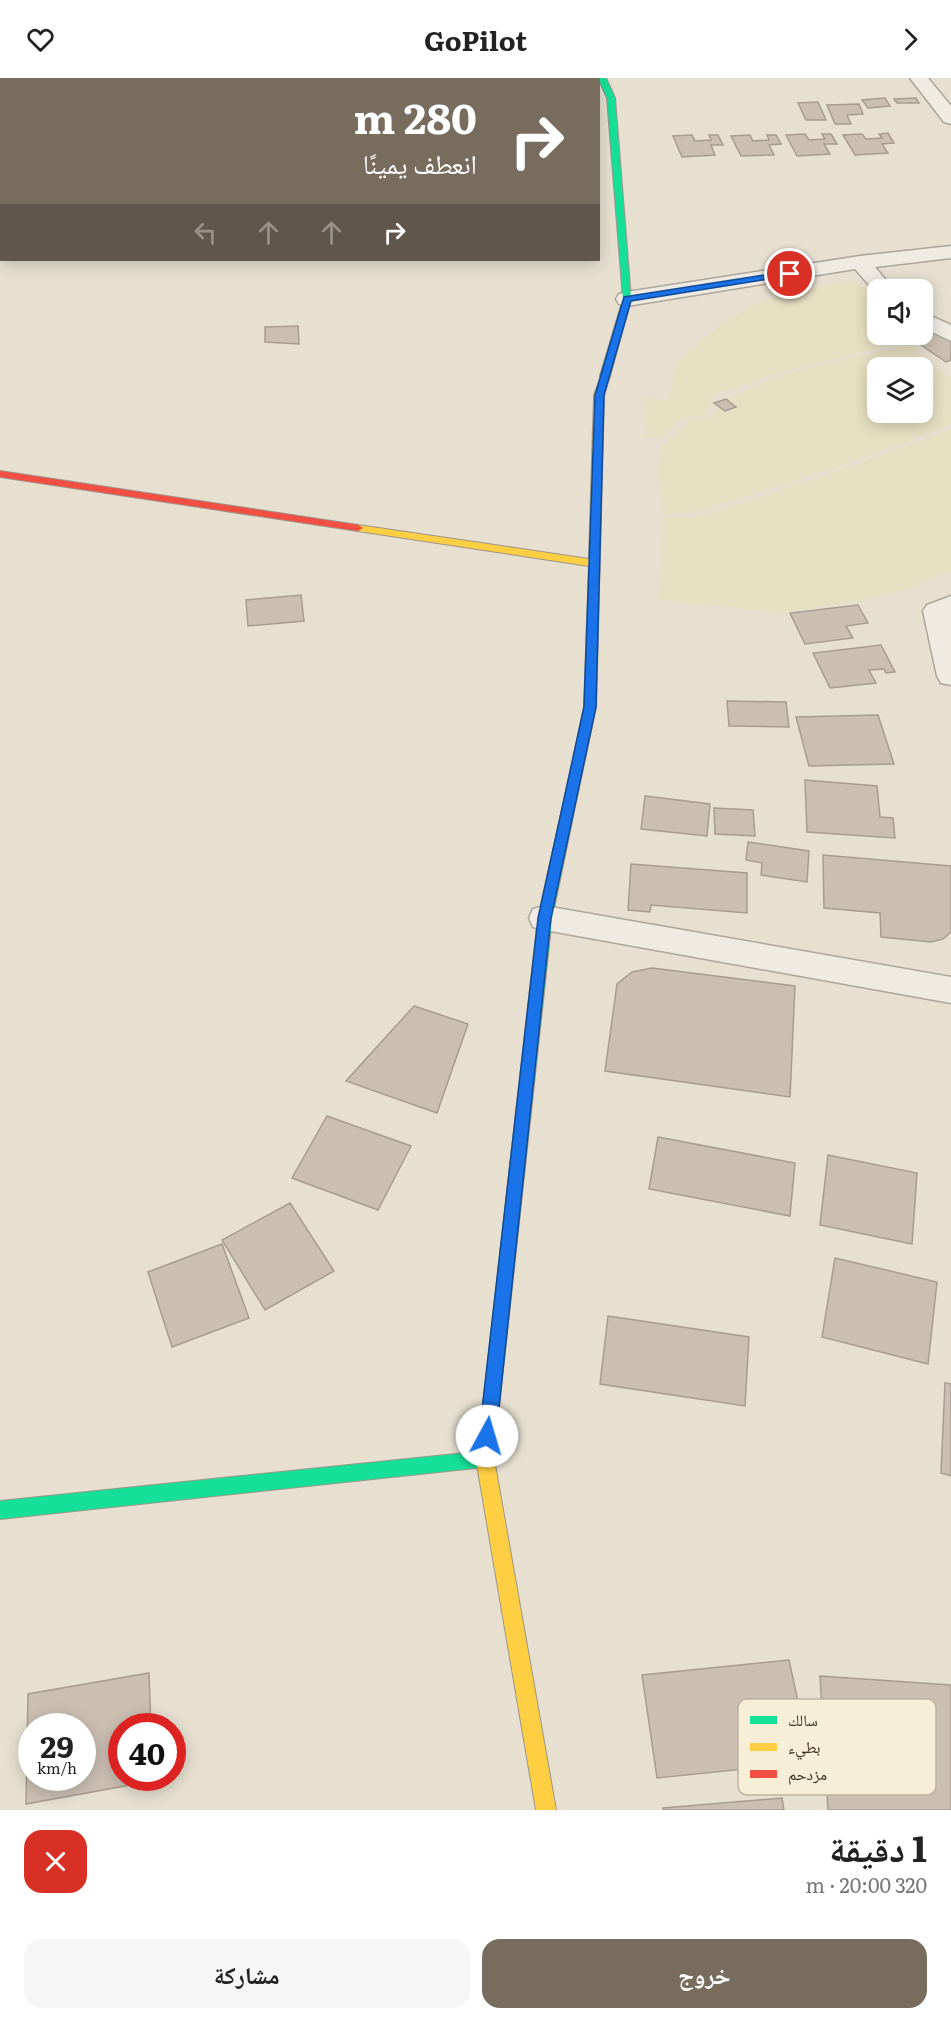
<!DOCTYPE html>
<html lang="ar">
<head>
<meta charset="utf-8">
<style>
	body { margin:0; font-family:Literata,"Noto Naskh Arabic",serif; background:#f6f6f6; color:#222; direction:rtl; height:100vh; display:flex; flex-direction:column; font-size:22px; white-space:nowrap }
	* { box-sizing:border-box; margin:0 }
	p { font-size:20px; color:#767676 }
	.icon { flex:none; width:33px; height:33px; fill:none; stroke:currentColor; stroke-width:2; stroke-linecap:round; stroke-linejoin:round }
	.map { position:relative; height:1732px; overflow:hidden; direction:ltr }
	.drawer { display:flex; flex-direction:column; background:#fff; flex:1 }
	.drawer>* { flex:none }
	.hud { position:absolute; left:0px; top:0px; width:600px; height:183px; box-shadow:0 3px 15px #0003; direction:rtl; background:#786c5e; color:#fff; overflow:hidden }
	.tools { position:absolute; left:867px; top:201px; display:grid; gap:12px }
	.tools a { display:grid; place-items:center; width:66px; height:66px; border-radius:12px; background:#fff; box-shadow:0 3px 15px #0003; font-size:30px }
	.speed { position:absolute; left:18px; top:1635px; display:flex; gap:12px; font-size:30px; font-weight:700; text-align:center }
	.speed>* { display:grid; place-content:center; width:78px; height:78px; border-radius:50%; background:#fff; box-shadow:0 3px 15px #0003; line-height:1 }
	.speed small { font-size:15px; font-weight:400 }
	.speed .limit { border:9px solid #d22; background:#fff; color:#111 }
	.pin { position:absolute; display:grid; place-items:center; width:51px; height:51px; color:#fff; margin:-26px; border:3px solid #fff; border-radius:50%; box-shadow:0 2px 6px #0007 }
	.me { position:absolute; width:66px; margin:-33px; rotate:6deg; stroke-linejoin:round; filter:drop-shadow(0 0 4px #0008) }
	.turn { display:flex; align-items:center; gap:21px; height:126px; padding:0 24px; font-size:27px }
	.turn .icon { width:78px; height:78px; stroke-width:2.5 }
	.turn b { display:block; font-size:42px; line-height:51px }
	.lanes { display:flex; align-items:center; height:57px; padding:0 24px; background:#0003; justify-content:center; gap:30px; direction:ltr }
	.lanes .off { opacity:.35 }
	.round { display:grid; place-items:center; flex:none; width:63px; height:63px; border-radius:18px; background:#f6f6f6 }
	.summary { display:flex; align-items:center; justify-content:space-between; height:102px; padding:0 24px }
	h1 { font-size:36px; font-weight:700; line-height:45px }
	.button { display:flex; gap:12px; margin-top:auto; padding:12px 24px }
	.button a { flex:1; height:69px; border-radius:18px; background:#786c5e; color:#fff; font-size:24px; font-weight:700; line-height:69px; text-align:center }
	.button a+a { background:#f6f6f6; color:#222 }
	header { display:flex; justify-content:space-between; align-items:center; height:78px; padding:0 24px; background:#fff; font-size:27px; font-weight:700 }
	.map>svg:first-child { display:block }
</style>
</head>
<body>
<header><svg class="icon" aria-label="forward" viewBox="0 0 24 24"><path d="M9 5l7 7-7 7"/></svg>GoPilot<svg class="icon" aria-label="heart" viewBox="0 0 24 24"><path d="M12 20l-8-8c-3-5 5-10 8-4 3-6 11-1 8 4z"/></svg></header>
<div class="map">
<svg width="951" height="1732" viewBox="0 0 951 1732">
	<rect width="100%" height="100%" fill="#e7e0d1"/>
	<!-- farmland -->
	<g fill="#e6dfc2" fill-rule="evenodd">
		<path d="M853,202L877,218L878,256L920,257L906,263L778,295L715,317L706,336L680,341L660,361L646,359L643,321L669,322L676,285L723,244L767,220Z"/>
		<path d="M909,267L951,301V347L832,391L694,435L664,437L658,397L660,371L690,342L713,338L722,323L767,303L805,291ZM878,290H922V334H878Z"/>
		<path d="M951,351V492L906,512L874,519L780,535L658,521L665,440L703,438L852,388Z"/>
	</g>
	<!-- building -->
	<g fill="#cbbfb2" stroke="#a89c90" stroke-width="1.5" fill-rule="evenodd">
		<path d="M885,20L890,28L868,30L862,22Z"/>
		<path d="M916,20L919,25H897L894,21Z"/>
		<path d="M818,24L826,42H806L798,25Z"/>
		<path d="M859,26L863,36L847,37L851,46H835L827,27Z"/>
		<path d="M888,55L894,65L882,66L888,75L855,77L843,57L862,56L866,61L882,60L879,56Z"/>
		<path d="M805,56L809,62L825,61L822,56H831L837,66H824L830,76L797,78L786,57Z"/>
		<path d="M692,57L695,63L711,62L709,57H718L723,67H711L715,77L682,79L673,58Z"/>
		<path d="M750,57L753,63L769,62L767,57H776L781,66L769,67L774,77L741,78L731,58Z"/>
		<path d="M298,248L299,266L265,264V249Z"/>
		<path d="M941,253L951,260V282L946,284L915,263Z"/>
		<path d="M726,321L736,329L725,333L714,325Z"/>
		<path d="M301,517L304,543L248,548L246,522Z"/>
		<path d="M858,527L868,545L846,548L853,560L805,566L790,535Z"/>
		<path d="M881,567L895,594L886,595L884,591L869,592L876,605L830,610L813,575Z"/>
		<path d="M727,623L786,624L789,649L729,648Z"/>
		<path d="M878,637L894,686L809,688L796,639Z"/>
		<path d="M805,702L877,708L880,739L893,740L895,760L807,754Z"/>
		<path d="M645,718L710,726L707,758L641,751Z"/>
		<path d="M714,730L753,732L755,758L715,756Z"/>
		<path d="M748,764L809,773L807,804L761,797L762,785L746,782Z"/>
		<path d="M823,777L951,788V854L943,861L931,864L881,859L880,835L824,830Z"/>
		<path d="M631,786L747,795V835L651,827L650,834L628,832Z"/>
		<path d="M652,890L795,908L790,1019L605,993L617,906L632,894Z"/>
		<path d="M414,928L468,946L437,1035L346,1003Z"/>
		<path d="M327,1038L411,1068L378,1132L292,1100Z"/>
		<path d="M658,1059L795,1085L790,1138L649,1111Z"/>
		<path d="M828,1077L917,1095L912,1166L820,1147Z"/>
		<path d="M290,1125L334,1193L265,1232L222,1162Z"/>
		<path d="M222,1166L249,1240L172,1269L148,1194Z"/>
		<path d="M835,1180L937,1204L928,1286L822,1259Z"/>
		<path d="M608,1238L749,1259L745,1328L600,1306Z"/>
		<path d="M945,1305L951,1306V1398L941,1395Z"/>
		<path d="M789,1582L811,1684L657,1700L642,1597Z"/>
		<path d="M149,1595L151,1648H122V1700H152V1703L26,1726L28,1616ZM32,1648H82V1700H32Z"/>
		<path d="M820,1598L951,1607V1732H828Z"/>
		<path d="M782,1720L784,1732H663V1730Z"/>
	</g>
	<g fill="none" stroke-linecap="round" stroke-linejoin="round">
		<!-- street casing -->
		<g stroke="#ada599" stroke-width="3">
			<g id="street">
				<rect x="73" y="0" width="18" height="2"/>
				<rect x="360" y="0" width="18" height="2"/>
				<path d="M910,0H928L951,28V46L944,44Z"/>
				<path d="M951,168V180L875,189L894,212H878V217L855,191L627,228L619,226L616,221L619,216L627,214L860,178Z"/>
				<path d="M922,234L951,247V263L922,249Z"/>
				<path d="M951,518V607L941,605L937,598L923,533L927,527Z"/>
				<path d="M545,828L951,899V925L545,852L533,849L529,840L533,831Z"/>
			</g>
		</g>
		<!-- fast casing -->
		<g stroke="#9c958a" stroke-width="2">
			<g id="fast">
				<path d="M598,0H606L615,20L631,221L610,298L605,301L600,298L623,221L607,20Z"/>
				<path d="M572,710L578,714L552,840L499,1328L497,1334L491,1336L485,1334L483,1328L538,840L566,714Z"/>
				<path d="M485,1373L491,1375L494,1381L491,1387L485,1389L0,1441V1423Z"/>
			</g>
		</g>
		<!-- slow casing -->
		<g stroke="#9c958a" stroke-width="2">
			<g id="slow">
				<path d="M602,296L610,298L604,317L596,629L578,714L572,718L566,714L584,629L589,488L358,453L353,450L358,447L589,481L594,317Z"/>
				<path d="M491,1320L497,1322L499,1328L494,1381L556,1732H536L476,1381L483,1328L485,1322Z"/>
			</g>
		</g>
		<!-- jam casing -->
		<g stroke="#9c958a" stroke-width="2">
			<path id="jam" d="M0,393L358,447L363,450L358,453L0,399Z"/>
		</g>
		<!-- street -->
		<use href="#street" fill="#efebe3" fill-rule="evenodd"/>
		<!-- fast -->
		<use href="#fast" fill="#16e098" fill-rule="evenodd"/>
		<!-- slow -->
		<use href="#slow" fill="#ffcf43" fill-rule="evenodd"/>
		<!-- jam -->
		<use href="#jam" fill="#f24e42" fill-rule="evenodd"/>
	</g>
	<!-- route -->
	<path fill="#1a73e8" stroke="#114b97" stroke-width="1.5" d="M790,193L794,196L793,197L631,223L604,317L596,629L551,840L496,1358L493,1363L487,1366L481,1363L479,1358L538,840L584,629L595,317L624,219Z"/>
	<!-- legend -->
	<rect x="738" y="1621" width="198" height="96" rx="9" fill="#f7eed8" stroke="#bfb4a1" stroke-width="1.5"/>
	<rect x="750" y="1638" width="27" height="8" fill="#16e098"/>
	<rect x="750" y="1665" width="27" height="8" fill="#ffcf43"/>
	<rect x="750" y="1692" width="27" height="8" fill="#f24e42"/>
	<g font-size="16" fill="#3d2e20">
		<text x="788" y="1648">سالك</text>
		<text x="788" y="1675">بطيء</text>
		<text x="788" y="1702">مزدحم</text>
	</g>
</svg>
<div class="tools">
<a><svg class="icon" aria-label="sound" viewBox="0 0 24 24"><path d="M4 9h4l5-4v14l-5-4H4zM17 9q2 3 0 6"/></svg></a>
<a><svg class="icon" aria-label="layers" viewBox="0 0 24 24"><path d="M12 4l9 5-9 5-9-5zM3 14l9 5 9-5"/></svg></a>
</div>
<div class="speed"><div>29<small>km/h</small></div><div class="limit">40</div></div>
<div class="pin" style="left:790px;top:196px;background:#d93025"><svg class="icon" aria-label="arrive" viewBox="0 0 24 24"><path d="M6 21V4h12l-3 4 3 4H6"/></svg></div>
<svg class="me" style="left:487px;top:1358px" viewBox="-20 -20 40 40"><circle r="19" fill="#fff"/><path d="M0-13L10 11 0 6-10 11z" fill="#1a73e8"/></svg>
<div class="hud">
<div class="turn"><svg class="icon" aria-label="right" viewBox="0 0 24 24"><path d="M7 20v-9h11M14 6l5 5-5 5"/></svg><div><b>280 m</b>انعطف يمينًا</div></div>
<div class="lanes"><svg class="icon off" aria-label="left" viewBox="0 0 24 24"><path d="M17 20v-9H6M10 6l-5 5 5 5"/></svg><svg class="icon off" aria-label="ahead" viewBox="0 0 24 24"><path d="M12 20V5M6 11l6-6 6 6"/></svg><svg class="icon off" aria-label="ahead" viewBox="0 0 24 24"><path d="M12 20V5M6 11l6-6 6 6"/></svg><svg class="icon" aria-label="right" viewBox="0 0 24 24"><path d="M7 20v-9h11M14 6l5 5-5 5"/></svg></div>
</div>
</div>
<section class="drawer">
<div class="summary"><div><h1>1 دقيقة</h1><p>320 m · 20:00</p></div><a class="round" style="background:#d93025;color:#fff"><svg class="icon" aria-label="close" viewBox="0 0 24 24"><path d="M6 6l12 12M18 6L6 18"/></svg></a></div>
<div class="button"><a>خروج</a><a>مشاركة</a></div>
</section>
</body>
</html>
